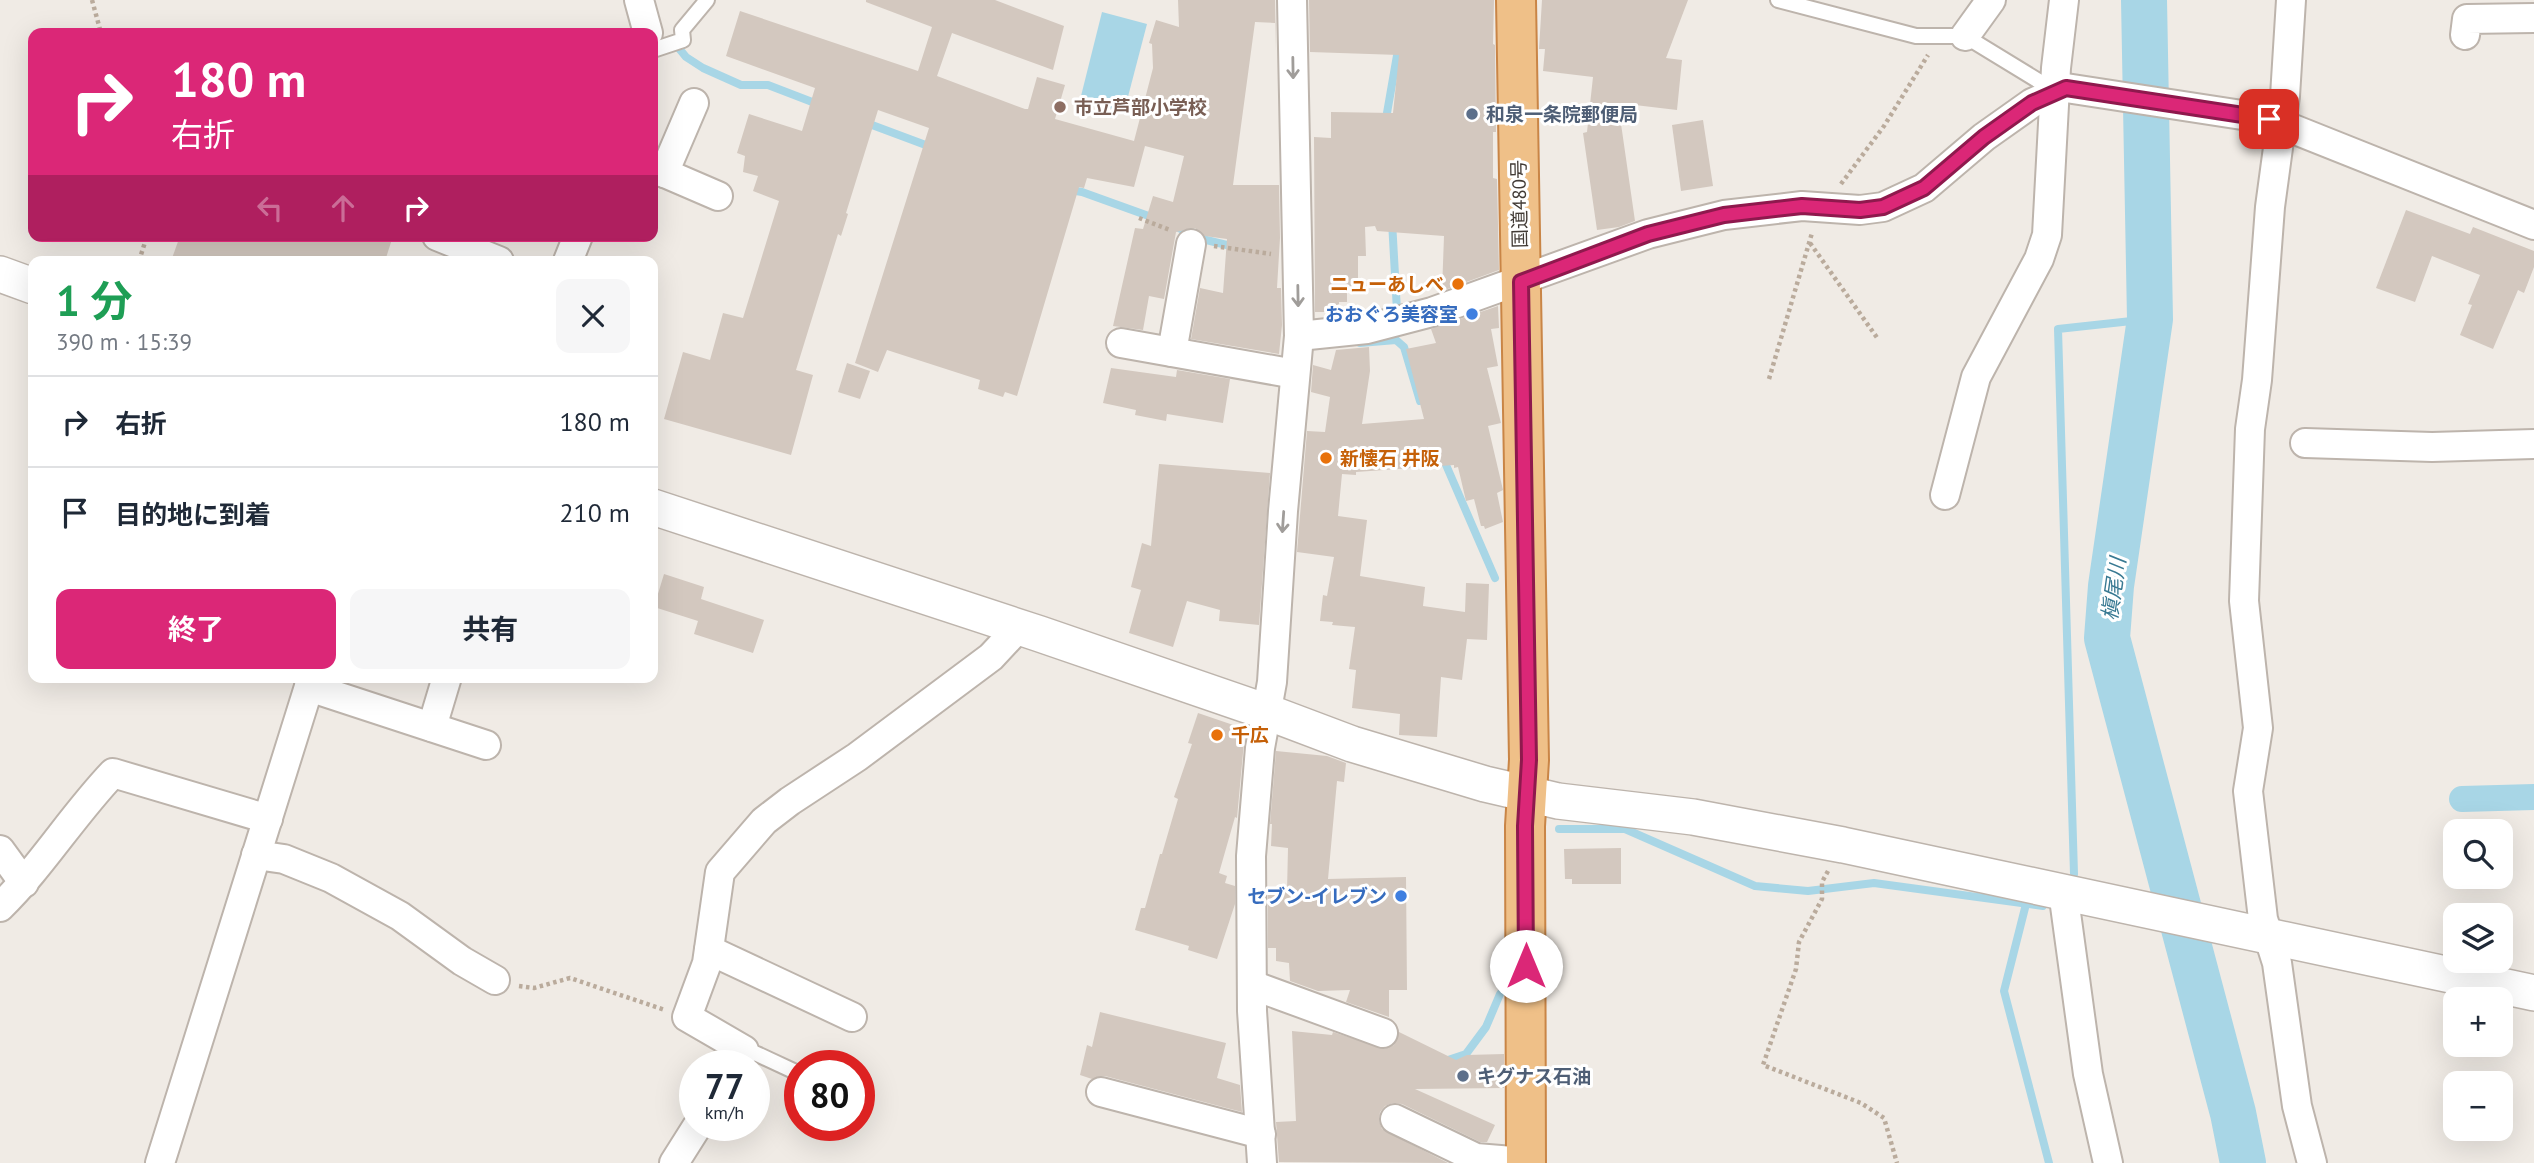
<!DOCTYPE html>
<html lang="ja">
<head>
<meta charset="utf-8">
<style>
	body { margin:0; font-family:"PT Sans","Noto Sans JP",sans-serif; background:#f6f6f7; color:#1f2937; height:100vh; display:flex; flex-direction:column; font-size:26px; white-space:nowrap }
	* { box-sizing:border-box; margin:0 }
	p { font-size:23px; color:#747a83 }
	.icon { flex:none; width:38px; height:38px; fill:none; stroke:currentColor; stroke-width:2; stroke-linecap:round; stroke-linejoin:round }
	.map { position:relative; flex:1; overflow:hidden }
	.panel { position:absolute; left:28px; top:256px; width:630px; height:427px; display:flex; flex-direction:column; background:#fff; border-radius:14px; box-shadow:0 7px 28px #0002 }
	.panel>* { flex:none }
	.hud { position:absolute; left:28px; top:28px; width:630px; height:214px; border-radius:14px; box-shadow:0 7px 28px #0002; background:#db2777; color:#fff; overflow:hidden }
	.fabs { position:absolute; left:2443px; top:819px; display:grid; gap:14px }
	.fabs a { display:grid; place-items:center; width:70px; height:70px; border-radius:14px; background:#fff; box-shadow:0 7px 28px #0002; font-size:35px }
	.speed { position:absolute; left:679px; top:1050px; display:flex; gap:14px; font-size:35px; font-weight:700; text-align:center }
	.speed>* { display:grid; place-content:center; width:91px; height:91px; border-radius:50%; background:#fff; box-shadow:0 7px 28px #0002; line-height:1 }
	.speed small { font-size:18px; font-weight:400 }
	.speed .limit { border:10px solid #d22; background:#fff; color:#111 }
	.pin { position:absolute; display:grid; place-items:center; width:60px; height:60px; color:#fff; margin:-30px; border-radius:14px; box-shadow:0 4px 10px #0006 }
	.me { position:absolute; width:77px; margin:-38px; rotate:0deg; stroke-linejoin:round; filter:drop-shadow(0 0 5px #0008) }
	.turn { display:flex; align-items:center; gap:24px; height:147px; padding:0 28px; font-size:32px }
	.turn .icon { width:91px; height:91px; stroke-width:2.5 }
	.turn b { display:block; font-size:49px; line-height:60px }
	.lanes { display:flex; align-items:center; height:66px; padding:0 28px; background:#0003; justify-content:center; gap:35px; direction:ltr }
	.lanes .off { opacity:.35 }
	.round { display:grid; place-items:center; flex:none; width:74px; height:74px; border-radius:14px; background:#f6f6f7 }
	.summary { display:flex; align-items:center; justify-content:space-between; height:119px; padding:0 28px }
	h1 { font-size:42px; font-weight:700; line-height:52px; color:#1e9e55 }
	.primary-button { display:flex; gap:14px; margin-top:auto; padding:14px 28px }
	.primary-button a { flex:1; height:80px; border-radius:14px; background:#db2777; color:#fff; font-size:28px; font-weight:700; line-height:80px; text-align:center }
	.primary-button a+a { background:#f6f6f7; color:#1f2937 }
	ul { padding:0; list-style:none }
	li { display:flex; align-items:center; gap:21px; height:91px; padding:0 28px; border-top:2px solid #e0e1e3 }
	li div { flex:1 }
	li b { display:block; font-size:26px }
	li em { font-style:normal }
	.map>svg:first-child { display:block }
</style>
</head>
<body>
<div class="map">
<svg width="2534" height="1163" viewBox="0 0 2534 1163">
	<rect width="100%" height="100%" fill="#f0ebe5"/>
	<!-- water -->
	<path fill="#a8d6e6" d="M1102,12L1147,24L1124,112L1080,100Z"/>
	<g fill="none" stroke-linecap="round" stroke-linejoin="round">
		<!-- stream -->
		<g stroke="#a8d6e6" stroke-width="8">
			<path d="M677,46L686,57L703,68L741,85H768L820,105"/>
			<path d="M1388,121L1387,113L1399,44"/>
			<path d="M864,122L931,147"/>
			<path d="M1070,190L1082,192L1157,219"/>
			<path d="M1392,221L1397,311"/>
			<path d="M1175,226L1198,238L1235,247"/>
			<path d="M1360,343L1396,340L1404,347L1420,401"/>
			<path d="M1443,458L1495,578"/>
			<path d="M1559,829H1625L1755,886L1808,891L1874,883L2043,906L2047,901"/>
			<path d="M2074,874L2058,329L2150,319"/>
			<path d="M2026,904L2004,991L2049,1163"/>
			<path d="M1445,1061L1466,1054L1486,1027L1500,994"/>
		</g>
		<!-- canal -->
		<path stroke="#a8d6e6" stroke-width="26" d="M2462,799L2534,797"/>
		<!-- river -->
		<path stroke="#a8d6e6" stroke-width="46" d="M2144,0L2150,319L2111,586L2107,638L2233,1113L2243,1163"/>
	</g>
	<!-- building -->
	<g fill="#d3c8bf">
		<path d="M866,0H995L1064,26L1053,70L952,33L937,76L1025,109H1028L1037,77L1065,85L1055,119L1134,141L1153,68L1152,44L1149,43L1156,20L1179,27L1178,0H1275L1276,51L1275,23L1255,22L1233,185H1279L1280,238L1277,288H1281L1282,325L1279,354L1191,339L1200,288L1223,293L1227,239L1205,236L1195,228L1176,232L1164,299L1149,296L1143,330L1113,326L1135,228L1143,229L1153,196L1173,202L1184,156L1145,146L1134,187L1087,178L1084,188L1079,187L1017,396L1005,392L1003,397L978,389L980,380L887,350L878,372L855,363L929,128L878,110L846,213L848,214L841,236L838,234L796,370L813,375L791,455L664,419L683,352L710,360L723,313L743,318L779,201L753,191L758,176L743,172L745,156L737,153L749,114L802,131L815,88L726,56L740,11L918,71L932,27L866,2Z"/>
		<path d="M1309,0H1494L1493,44L1495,45L1496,132H1493V178L1497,179L1499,270L1442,291L1444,236L1377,231L1375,226L1365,227L1366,256H1358V287H1347V302H1339V312H1315L1314,137L1331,138V112L1393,113L1399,55L1310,52Z"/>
		<path d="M1542,0H1688L1666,58L1682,60L1677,110L1618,103L1635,221L1619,227L1597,230L1583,133L1587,132L1593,77L1543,71L1545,49H1539Z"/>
		<path d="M1703,120L1713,186L1681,191L1672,125Z"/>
		<path d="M2406,210L2470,234L2473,227L2534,251V267L2524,293L2518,290L2493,349L2460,335L2472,305L2468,304L2480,275L2432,256L2415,302L2376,288Z"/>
		<path d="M180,236H393L385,261H171Z"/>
		<path d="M1498,306L1499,328L1491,329L1498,366L1487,368L1501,423L1488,426L1503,490L1497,493L1503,522L1485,529L1484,526H1481L1474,499L1466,501L1458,467L1454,468V465L1356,472V475L1342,474L1338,516L1367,520L1360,576L1425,587L1423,606L1465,612L1466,583L1489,584L1487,640L1467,639L1462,680L1441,677L1437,737L1399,735L1400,714L1352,708L1356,670L1349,669L1355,627L1332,625L1333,622L1320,621L1323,595L1327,596L1334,557L1297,552L1307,431L1325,432L1330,397L1311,392L1313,365L1331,370L1336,350L1369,347L1370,371L1362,424L1424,419L1406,349L1436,343L1431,329Z"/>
		<path d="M847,363L870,371L860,399L838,392Z"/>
		<path d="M1111,368L1176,377L1177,370L1230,379L1223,423L1167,414L1166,421L1135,415L1136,410L1103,403Z"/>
		<path d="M1159,464L1270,473L1259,625L1219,621L1220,610L1187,601L1173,647L1129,633L1141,590L1131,587L1142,543L1151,546Z"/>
		<path d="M664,574L704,587L701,599L764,620L753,653L694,634L698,621L654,607Z"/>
		<path d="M1198,713L1245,729L1241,741L1244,742L1237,818L1235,817L1219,873L1227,876L1225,883L1235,886V904L1217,959L1188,950L1189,946L1135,930L1141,908H1145L1160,854H1162L1178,799L1174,797L1192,744L1188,743Z"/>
		<path d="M1276,751L1327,756L1346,763L1344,782L1337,781L1328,879L1406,877L1407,990H1389V1017L1346,1002L1350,990L1318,991L1290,981L1289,963L1276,961V948H1268V892L1287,891L1288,848L1271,846L1272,824H1270Z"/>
		<path d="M1621,848V884H1572V879H1565L1564,849Z"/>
		<path d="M1100,1012L1226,1043L1217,1078L1240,1085L1242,1112L1105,1076L1092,1079L1080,1075L1087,1045L1092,1047Z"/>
		<path d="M1292,1031L1332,1035L1333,1032L1385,1049L1394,1045L1399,1032L1456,1060L1467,1055L1504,1054V1088L1415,1089L1495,1125L1487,1142H1480L1402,1104L1393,1103L1385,1106L1380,1112L1379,1121L1382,1129L1448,1163L1279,1162L1276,1122L1296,1121Z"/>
	</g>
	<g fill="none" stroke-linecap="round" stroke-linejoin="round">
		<!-- service casing -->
		<g stroke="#bdb4ac" stroke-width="18">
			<g id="service">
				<path d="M1778,0L1916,36H1965L2055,91"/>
				<path d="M653,50L683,40L682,30L707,0"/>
				<path d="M744,1050L757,1054L800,1074"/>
			</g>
		</g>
		<!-- minor casing -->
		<g stroke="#bdb4ac" stroke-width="32">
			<g id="minor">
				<path d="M639,0L648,33"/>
				<path d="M2291,0L2285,96L2270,207L2257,380L2250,429L2244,601L2258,728L2248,791L2263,919L2277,963L2297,1106L2312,1163"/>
				<path d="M2465,35L2467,19L2534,18"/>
				<path d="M1965,36L1991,0"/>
				<path d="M653,168L718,196"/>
				<path d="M664,173L694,103"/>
				<path d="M437,236L499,261"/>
				<path d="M568,261L578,236"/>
				<path d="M1299,336L1367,329L1432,312L1648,234L1724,215L1802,206L1860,210L1883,207L1924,188L1984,137L2032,103L2066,88L2268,119L2534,225"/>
				<path d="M1121,343L1295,374"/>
				<path d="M1172,352L1191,244"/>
				<path d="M2305,443L2432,447L2534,444"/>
				<path d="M1945,495L1976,377L2039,259L2047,235L2056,68L2064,0"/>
				<path d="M309,687L486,745"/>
				<path d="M432,727L447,677"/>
				<path d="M0,850L24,883"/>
				<path d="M256,855L284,859L331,878L400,916L462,961L495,980"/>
				<path d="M2063,891L2088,1074L2108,1163"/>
				<path d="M0,907C42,866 72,816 113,773L268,819"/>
				<path d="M709,950L852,1017"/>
				<path d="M1252,985L1383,1033"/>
				<path d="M734,1066L744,1050L687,1017L707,963L720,872L764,821L790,801L857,757L991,657L1019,627"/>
				<path d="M1101,1092L1261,1134"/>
				<path d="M1395,1119L1476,1158L1526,1162"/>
				<path d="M160,1163L312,677"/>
				<path d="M674,1163L698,1125"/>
				<path d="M1262,1163L1252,1011L1251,856L1260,748L1272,682L1283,511L1299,336L1292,0"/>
			</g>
		</g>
		<!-- tertiary casing -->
		<g stroke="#bdb4ac" stroke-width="38">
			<g id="tertiary">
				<path d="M0,274L33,286"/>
				<path d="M653,507L1040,634L1267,712L1352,744L1485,784L1558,801L1693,817L1843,845L2534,993"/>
			</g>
		</g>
		<!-- trunk casing -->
		<g stroke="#c98546" stroke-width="42">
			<path id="trunk" d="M1516,0L1529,760L1525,826L1526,1163"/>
		</g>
		<!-- path -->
		<g stroke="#baab9c" stroke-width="4.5" stroke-dasharray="3.5 3.5" stroke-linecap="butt">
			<path d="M92,0L101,33"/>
			<path d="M1841,184L1884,126L1928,55"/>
			<path d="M1139,218L1170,230"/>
			<path d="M1810,243L1878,339"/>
			<path d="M1214,246L1271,254"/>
			<path d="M139,261L147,236"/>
			<path d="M1769,379L1812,233"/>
			<path d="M1828,871L1822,882V899L1799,942L1796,969L1763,1065L1861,1103L1884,1118L1897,1163"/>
			<path d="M519,986L534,988L570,978L665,1010"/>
		</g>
		<!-- service -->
		<use href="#service" stroke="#fff" stroke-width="14"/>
		<!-- minor -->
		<use href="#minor" stroke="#fff" stroke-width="28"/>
		<!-- tertiary -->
		<use href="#tertiary" stroke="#fff" stroke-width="35"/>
		<!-- trunk -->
		<use href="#trunk" stroke="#efc088" stroke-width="38"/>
	</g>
	<!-- one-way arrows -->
	<defs><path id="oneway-shaft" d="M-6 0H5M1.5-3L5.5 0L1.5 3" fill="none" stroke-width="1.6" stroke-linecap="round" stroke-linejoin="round" transform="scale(1.75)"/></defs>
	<g stroke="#a09d9a">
		<use href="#oneway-shaft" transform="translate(1293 68) rotate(89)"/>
		<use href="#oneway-shaft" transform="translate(1298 296) rotate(89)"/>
		<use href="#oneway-shaft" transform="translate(1283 522) rotate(94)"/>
	</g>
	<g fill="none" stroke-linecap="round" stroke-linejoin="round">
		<!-- route casing -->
		<g stroke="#8e194d" stroke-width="18">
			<path id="route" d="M1526,966L1525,826L1529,760L1521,282L1648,234L1724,215L1802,206L1860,210L1883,207L1924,188L1984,137L2032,103L2066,88L2269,119"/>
		</g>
		<!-- route -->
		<use href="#route" stroke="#db2777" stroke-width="12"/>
	</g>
	<!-- markers -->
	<circle fill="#8d6e63" stroke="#fff" stroke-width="2.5" cx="1060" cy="107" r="7"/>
	<g fill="#5c6f8a" stroke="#fff" stroke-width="2.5">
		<circle cx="1472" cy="114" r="7"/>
		<circle cx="1463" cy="1076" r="7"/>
	</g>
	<g fill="#e8710a" stroke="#fff" stroke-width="2.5">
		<circle cx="1458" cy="284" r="7"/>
		<circle cx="1326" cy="458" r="7"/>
		<circle cx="1217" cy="735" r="7"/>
	</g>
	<g fill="#3f7fe0" stroke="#fff" stroke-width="2.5">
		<circle cx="1472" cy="314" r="7"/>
		<circle cx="1401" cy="896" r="7"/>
	</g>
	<g text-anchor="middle" stroke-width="6" stroke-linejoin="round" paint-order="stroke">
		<!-- education labels -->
		<g font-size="19" font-weight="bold" fill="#785e54" stroke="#fff" text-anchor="start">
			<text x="1074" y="114">市立芦部小学校</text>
		</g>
		<!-- service labels -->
		<g font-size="19" font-weight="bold" fill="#4e5e75" stroke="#fff" text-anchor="start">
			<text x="1486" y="121">和泉一条院郵便局</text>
			<text x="1477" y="1083">キグナス石油</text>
		</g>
		<!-- street labels -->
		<g font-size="19" fill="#423b36" stroke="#fff">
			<text transform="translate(1519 204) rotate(-91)" y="7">国道480号</text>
		</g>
		<!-- food labels -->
		<g font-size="19" font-weight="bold" fill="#c56008" stroke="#fff" text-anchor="start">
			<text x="1444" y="291" text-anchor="end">ニューあしべ</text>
			<text x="1340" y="465">新懐石 井阪</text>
			<text x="1231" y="742">千広</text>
		</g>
		<!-- shop labels -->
		<g font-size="19" font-weight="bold" fill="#366cbe" stroke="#fff" text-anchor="end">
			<text x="1458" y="321">おおぐろ美容室</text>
			<text x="1387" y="903">セブン-イレブン</text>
		</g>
		<!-- water labels -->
		<g font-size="21" font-style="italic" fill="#387992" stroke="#fff">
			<text transform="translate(2114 589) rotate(-82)" y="7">槇尾川</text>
		</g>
	</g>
</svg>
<div class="fabs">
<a><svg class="icon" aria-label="search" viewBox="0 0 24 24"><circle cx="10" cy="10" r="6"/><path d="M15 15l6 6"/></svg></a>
<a><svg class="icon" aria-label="layers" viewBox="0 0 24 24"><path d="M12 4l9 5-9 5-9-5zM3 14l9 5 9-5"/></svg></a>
<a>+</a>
<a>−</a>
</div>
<div class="speed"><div>77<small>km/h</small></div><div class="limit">80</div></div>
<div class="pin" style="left:2269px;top:119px;background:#d93025"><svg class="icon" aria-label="arrive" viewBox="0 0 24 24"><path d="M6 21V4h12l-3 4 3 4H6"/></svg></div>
<svg class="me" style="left:1526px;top:966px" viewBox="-20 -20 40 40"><circle r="19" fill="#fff"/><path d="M0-13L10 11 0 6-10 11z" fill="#db2777"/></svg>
<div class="hud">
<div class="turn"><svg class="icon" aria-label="right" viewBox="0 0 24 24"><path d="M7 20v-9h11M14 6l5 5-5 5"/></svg><div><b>180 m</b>右折</div></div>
<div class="lanes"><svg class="icon off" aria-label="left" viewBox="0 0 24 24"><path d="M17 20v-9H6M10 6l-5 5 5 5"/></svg><svg class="icon off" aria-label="ahead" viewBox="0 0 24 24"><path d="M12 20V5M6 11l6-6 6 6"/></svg><svg class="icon" aria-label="right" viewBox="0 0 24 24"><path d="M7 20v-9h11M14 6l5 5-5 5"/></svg></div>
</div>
<section class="panel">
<div class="summary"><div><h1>1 分</h1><p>390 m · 15:39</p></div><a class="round"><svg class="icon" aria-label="close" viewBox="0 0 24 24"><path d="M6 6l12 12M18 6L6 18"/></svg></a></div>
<ul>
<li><svg class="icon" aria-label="right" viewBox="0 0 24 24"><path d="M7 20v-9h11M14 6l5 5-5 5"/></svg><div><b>右折</b></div><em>180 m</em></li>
<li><svg class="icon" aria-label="arrive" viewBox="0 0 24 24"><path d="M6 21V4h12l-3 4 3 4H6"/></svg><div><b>目的地に到着</b></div><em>210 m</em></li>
</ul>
<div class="primary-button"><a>終了</a><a>共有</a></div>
</section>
</div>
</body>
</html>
